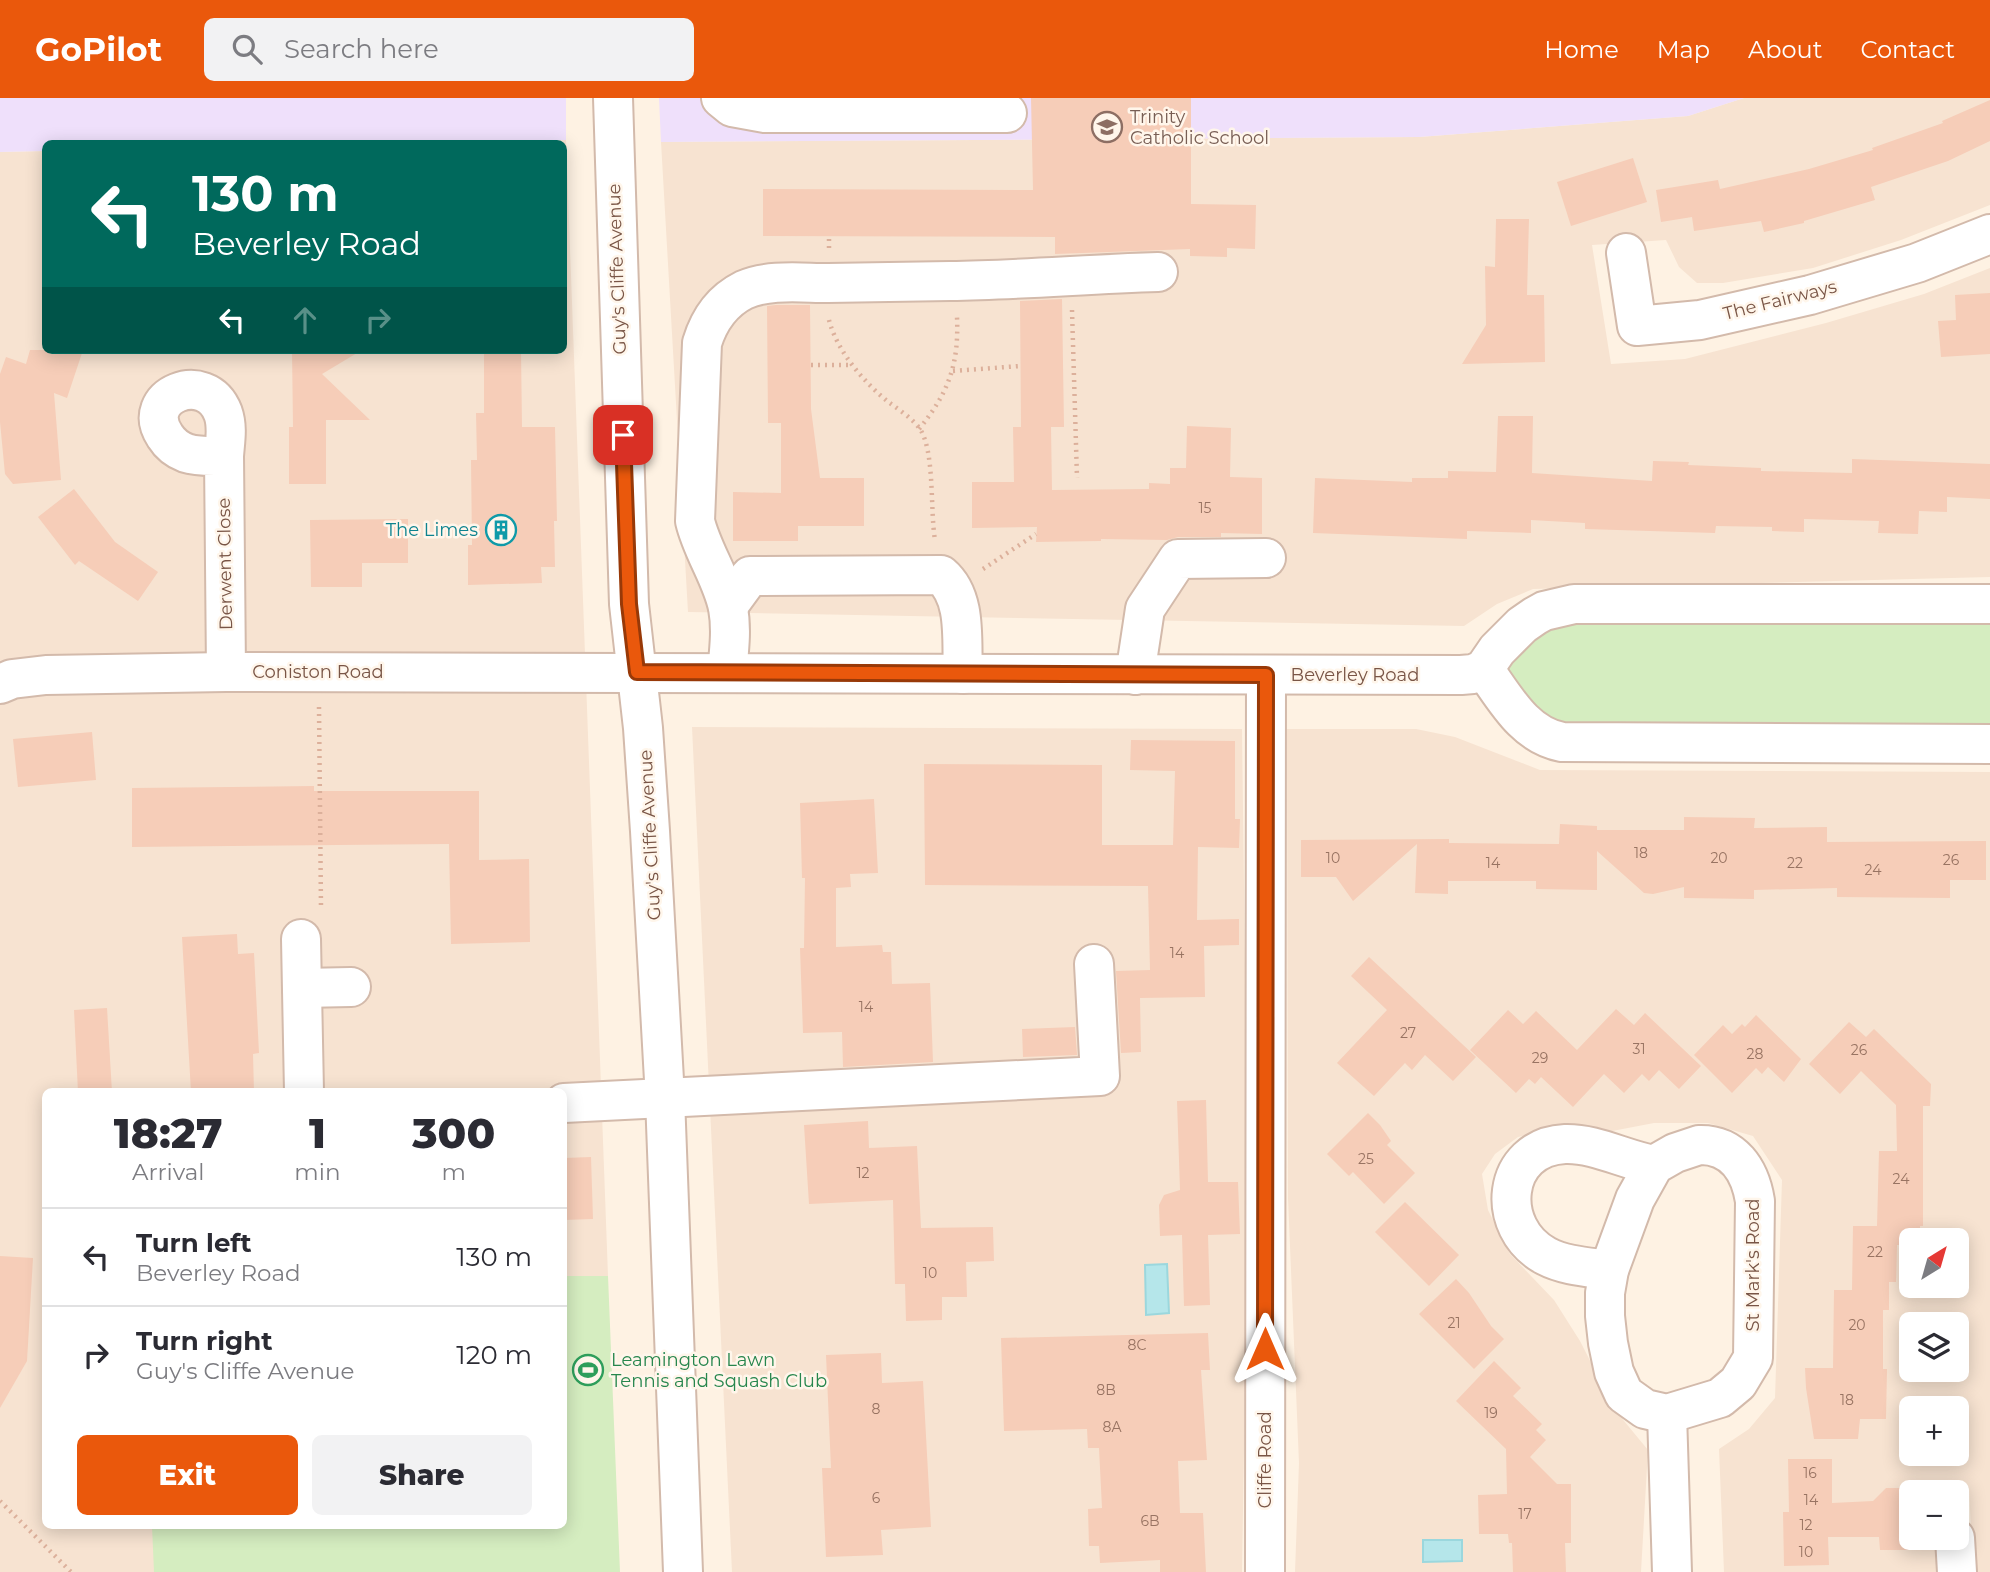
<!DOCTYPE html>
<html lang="en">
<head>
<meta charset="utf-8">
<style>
	body { margin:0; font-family:Montserrat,sans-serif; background:#f2f2f3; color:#2b2b33; height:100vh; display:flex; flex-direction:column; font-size:26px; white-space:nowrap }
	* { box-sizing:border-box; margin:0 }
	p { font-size:23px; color:#7c7c81 }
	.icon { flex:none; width:38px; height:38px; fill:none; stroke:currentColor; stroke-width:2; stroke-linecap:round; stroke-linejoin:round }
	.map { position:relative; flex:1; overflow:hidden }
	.details { position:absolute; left:42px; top:990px; width:525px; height:441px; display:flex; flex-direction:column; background:#fff; border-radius:10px; box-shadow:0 4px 18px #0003 }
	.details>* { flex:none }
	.top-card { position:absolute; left:42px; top:42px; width:525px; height:214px; border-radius:10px; box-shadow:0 4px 18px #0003; background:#00695c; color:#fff; overflow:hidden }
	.needle { width:46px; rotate:37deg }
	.fabs { position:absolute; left:1899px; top:1130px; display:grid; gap:14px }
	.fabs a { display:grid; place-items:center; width:70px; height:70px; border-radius:10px; background:#fff; box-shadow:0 4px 18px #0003; font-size:35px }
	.pin { position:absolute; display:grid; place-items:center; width:60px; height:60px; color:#fff; margin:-30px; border-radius:14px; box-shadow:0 4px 10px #0006 }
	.me { position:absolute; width:77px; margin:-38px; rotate:0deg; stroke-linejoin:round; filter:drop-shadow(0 0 5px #0008) }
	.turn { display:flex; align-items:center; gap:24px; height:147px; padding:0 35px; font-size:32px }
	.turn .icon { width:91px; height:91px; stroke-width:2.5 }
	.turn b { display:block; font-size:49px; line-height:60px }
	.lanes { display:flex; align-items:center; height:66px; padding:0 35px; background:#0003; justify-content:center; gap:35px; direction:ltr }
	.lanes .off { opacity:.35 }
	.eta { display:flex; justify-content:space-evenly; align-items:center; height:119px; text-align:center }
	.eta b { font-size:42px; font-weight:800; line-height:49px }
	.button { display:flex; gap:14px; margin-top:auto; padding:14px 35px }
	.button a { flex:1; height:80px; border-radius:10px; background:#ea580c; color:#fff; font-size:28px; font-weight:800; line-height:80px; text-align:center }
	.button a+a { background:#f2f2f3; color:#2b2b33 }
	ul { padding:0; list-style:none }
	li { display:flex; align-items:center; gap:21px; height:98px; padding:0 35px; border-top:2px solid #e1e1e2 }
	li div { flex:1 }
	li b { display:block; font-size:26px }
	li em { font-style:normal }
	header { display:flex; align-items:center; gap:42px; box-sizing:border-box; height:98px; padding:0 35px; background:#ea580c; color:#fff }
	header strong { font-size:33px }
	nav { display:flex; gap:38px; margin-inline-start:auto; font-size:24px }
	.search { width:490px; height:63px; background:#f2f2f3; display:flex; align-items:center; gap:18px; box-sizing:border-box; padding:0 24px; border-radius:10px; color:#7c7c81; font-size:26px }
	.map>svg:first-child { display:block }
</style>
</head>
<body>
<header>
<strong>GoPilot</strong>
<div class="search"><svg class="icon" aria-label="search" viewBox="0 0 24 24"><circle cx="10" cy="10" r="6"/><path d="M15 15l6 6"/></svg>Search here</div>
<nav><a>Home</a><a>Map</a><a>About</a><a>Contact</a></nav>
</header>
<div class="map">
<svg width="1990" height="1474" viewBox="0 0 1990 1474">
	<rect width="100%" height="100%" fill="#fef2e3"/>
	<!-- residential -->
	<g fill="#f7e3d1" fill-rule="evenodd">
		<path d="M1744,0H1990V107L1901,142L1813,170L1723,185H1697L1679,169L1666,142L1592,147L1611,266L1685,261L1826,225L1924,196L1990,170V479L1533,491L1497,506L1464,528L688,514L661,44L1419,39L1688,18Z"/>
		<path d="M566,42L608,1178H564V994H46V1428H155L158,1474H0V54L45,53L46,252H564V46L405,45Z"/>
		<path d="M692,629L1242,631L1248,1103L1242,1474H732Z"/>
		<path d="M1287,631H1416L1455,639L1540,672L1990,674V1474H1973L1969,1390L1934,1389V1395H1911V1440H1936L1937,1474H1724L1719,1351L1749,1331L1775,1300L1782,1082L1753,1038L1708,1025H1654L1607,1034L1557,1030L1518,1039L1495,1056L1482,1076L1488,1112L1510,1156L1554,1202L1580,1243L1615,1312L1648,1352L1641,1474H1295L1299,1365L1288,1100ZM1911,1143H1956V1188H1911ZM1911,1227H1956V1272H1911ZM1911,1311H1956V1356H1911Z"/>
	</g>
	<!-- education -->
	<g fill="#efe0fb">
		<path d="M0,0H566V42L405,46H46L45,53L0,54Z"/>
		<path d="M659,0H1744L1688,18L1419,39L661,44Z"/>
	</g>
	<!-- green -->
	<g fill="#d5edc0">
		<path d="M1990,523V631L1554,629L1511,583L1509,570L1512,561L1529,540L1566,524Z"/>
		<path d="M564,1178H608L620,1474H154L152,1428H564Z"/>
	</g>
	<!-- water -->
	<g fill="#b5e6ea" stroke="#9bd7dd" stroke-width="2">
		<path d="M1167,1166L1169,1215L1146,1217L1145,1167Z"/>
		<path d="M1423,1442H1462V1463L1423,1464Z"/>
	</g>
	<!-- building -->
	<g fill="#f6cdb8">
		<path d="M1031,0H1191V106L1256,107L1255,151L1227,150V159L1190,158V151L1055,156V139L763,138V91L1033,92Z"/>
		<path d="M1990,2V43L1948,63L1871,89L1875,102L1804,123V125L1764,134L1761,123L1694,133L1692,119L1661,124L1656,92L1718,82L1720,91L1809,71L1873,52L1872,50L1943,25L1942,23Z"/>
		<path d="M1633,60L1647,104L1571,128L1557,84Z"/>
		<path d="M1496,121H1529L1527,197H1544L1545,264L1462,266L1486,227L1485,168L1495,169Z"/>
		<path d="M1990,195V256L1941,259L1938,223L1956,222L1955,197Z"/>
		<path d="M1062,201L1064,329H1051L1052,392L1149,391V385L1170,386V370H1186L1187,328L1231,330L1230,379L1262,380V436L1221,435V439H1178L1167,442L1101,441V443L1036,444L1037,429L972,430V384H1014L1013,329H1021L1020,203Z"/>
		<path d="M776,207H810L811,311L820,380H864V428H798V443H733V394L781,395V325H768L767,208Z"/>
		<path d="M30,252H83L67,300L54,295L61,382L13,386L5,376L0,324V276L6,259L26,266Z"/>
		<path d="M292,252H362L322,276L370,322H326V386H289V329H293Z"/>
		<path d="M484,252H521L522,329H555L557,423H554L555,469H541L542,485L468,487V447H472L471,362H477L476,315H484Z"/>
		<path d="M1498,318H1533L1532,375L1652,383L1653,363L1689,364L1688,367L1761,370V373L1852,375V361L1990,366V401L1947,399V414L1919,413L1918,436L1878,435L1879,423L1804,421V434L1772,433V429L1716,428L1715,435L1585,431V425L1531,422V435L1467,433V441L1313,435L1315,380L1412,384V380H1448V373L1496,374Z"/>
		<path d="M74,391L115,444L158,474L138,503L79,463L75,467L38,419Z"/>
		<path d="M408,421V465H362V489H311L310,422Z"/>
		<path d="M92,634L96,682L18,689L13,641Z"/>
		<path d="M1131,642L1235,643V721H1240L1239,750L1198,749L1197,822L1239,821V847L1204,848L1205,899L1140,900L1141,954L1121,955L1116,873L1150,872L1148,788L925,787L924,666L1102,667V747H1173L1175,673L1130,672Z"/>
		<path d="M314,688V693H479V762L529,761L530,844L451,846L449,746L132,749V690Z"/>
		<path d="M874,701L878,775L850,776L851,789L836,790V849L882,847L883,854H891L892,886L930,885L933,964L843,969L842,934L803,935L800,850H804L805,780H802L800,705Z"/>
		<path d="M1684,719L1755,720L1754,730L1827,729V744L1986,743V782H1950V800L1837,799V790L1754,792V801L1684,800V789L1653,796L1644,795L1597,753V792L1536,791V783H1448V796L1415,795L1417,746L1353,803L1336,779H1301V742L1449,741V745L1559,746L1560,726L1597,728V732H1684Z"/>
		<path d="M237,836L238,856L254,855L259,955L253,956L254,994H191L182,839Z"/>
		<path d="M1369,859L1476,959L1453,983L1425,957L1412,972L1405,965L1374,998L1337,965L1387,912L1351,878Z"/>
		<path d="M107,910L112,994H78L74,912Z"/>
		<path d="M1616,911L1634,927L1645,915L1701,968L1679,991L1659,972L1649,983L1642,976L1624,995L1604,976L1573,1009L1541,979L1535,986L1529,981L1516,995L1470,952L1508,912L1523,926L1536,913L1577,952Z"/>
		<path d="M1756,917L1801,961L1784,984L1768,969L1762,976L1756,970L1732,995L1694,957L1723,927L1732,936L1742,926L1745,929Z"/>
		<path d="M1849,924L1866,939L1874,931L1931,986L1930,1008H1923V1128H1920V1143H1911V1147H1897L1896,1184H1889V1212H1883V1271H1887L1886,1321H1860L1858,1341H1814L1806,1290L1805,1270H1833L1834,1192H1852L1853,1128H1877L1879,1053H1897L1896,1007L1861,973L1840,996L1809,966Z"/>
		<path d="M1075,929L1077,957L1023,959L1022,931Z"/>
		<path d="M1206,1002L1208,1084H1238L1240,1136L1208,1137L1210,1207L1184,1208L1182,1137L1160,1138L1159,1107L1164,1097L1180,1092L1177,1003Z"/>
		<path d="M1368,1015L1380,1027L1391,1043L1387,1047L1415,1075L1384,1106L1353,1074L1349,1078L1327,1056Z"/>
		<path d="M868,1023L869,1050L917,1048L921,1130L993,1129L994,1163L966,1164L967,1199H942V1222L906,1223L905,1186H895L893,1102L809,1106L804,1027Z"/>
		<path d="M591,1059L593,1121L564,1122V1060Z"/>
		<path d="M1405,1104L1459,1157L1429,1188L1375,1134Z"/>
		<path d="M0,1158L33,1160L27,1263L0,1310Z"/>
		<path d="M1456,1181L1469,1195L1491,1228L1504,1241L1474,1271L1419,1216Z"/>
		<path d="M1208,1235L1210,1272H1201L1207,1362L1178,1363L1180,1415H1203L1206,1474H1160V1462L1100,1465L1099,1448H1089L1088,1411L1102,1410L1099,1350H1088L1087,1331L1004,1333L1001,1240Z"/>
		<path d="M881,1255L882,1285L923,1283L931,1429L881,1432L883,1457L826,1459L822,1370H831L826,1257Z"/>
		<path d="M1494,1263L1521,1290L1513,1298L1542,1326L1536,1332L1546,1342L1530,1359L1557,1386H1571V1445H1565L1566,1474H1513L1512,1445H1509L1508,1436H1479L1478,1397L1507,1396L1506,1351L1456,1303Z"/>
		<path d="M1788,1361H1832V1405L1873,1403L1886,1390H1911V1452H1880L1879,1439H1828L1829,1467L1784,1468L1783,1414H1789Z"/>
	</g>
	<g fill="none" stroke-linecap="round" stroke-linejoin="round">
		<!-- minor casing -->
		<g stroke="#d3baab" stroke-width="42">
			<g id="minor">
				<path d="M613,0L629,506L643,630L650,733L665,1000L683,1474"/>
				<path d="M721,0L732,9L765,15H1007"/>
				<path d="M1626,155L1637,228L1700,222L1810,197L1917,165L1990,136"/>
				<path d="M224,358C212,358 198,359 186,355C178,352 170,346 165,338C138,298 206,270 223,315C228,329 225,344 224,358L226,574"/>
				<path d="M728,508L750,478L941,477C968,500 961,544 963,576"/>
				<path d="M1484,571C1505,600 1524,637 1562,644L1990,646"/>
				<path d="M727,575C729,553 732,531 728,510C722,480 702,453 695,423L702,245C709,222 722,203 744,192C769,181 801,185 828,185C869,184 910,184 950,183C1020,182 1089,176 1158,174"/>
				<path d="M1135,577L1145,511L1178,461L1266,460"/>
				<path d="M0,586L12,581L46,577L226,574L1461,577L1473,576L1484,571L1497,552L1522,527L1535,518L1544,513L1574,506H1990"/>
				<path d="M301,841L304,994"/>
				<path d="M302,890L351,889"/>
				<path d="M564,1005L1100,978L1094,866"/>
				<path d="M1699,1047C1733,1046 1750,1072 1755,1103L1753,1260L1738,1285L1720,1300L1667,1316L1645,1311L1624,1296L1614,1274L1608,1245L1605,1218V1195L1609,1172L1635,1101L1654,1067L1675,1055Z"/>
				<path d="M1609,1172C1588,1169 1565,1168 1546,1158C1494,1130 1501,1049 1565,1046C1595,1045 1625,1062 1654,1067"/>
				<path d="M1667,1316L1672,1474"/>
				<path d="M1955,1440L1957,1474"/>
				<path d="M1265,1474L1266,577"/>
			</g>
		</g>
		<!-- path -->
		<g stroke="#dcb09b" stroke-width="4.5" stroke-dasharray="2 5" stroke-linecap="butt">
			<path d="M829,150V138"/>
			<path d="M1072,212L1077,380"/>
			<path d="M829,222C837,253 863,283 887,303C898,311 912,320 920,331C935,354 930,413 935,442"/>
			<path d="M811,267H851"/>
			<path d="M953,273L1020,268"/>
			<path d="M919,331C949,294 959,266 957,219"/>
			<path d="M983,471L1036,436"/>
			<path d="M319,609L321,810"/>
			<path d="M0,1403L71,1474"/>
		</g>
		<!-- minor -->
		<use href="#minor" stroke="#fff" stroke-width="38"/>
	</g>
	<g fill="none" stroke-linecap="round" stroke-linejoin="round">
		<!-- route casing -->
		<g stroke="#983908" stroke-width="18">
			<path id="route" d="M623,337L629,506L637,574L1266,577L1265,1251"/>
		</g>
		<!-- route -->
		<use href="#route" stroke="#ea580c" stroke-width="12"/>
	</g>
	<!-- icons -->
	<defs>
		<g id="school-ring" transform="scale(1.575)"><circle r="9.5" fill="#fff6eb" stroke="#8d6e63" stroke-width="1.5"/><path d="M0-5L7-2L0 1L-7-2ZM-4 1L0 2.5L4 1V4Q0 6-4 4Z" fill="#8d6e63"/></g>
		<g id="building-ring" transform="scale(1.575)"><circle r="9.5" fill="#fff6eb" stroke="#0f9aa8" stroke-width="1.5"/><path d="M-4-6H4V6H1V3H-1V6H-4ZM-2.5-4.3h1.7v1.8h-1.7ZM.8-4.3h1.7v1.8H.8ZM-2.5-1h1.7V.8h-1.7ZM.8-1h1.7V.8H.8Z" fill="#0f9aa8"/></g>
		<g id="stadium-ring" transform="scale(1.575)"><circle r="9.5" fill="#fff6eb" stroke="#2e9e5b" stroke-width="1.5"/><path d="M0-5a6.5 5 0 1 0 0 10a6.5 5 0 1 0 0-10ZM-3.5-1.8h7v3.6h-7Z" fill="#2e9e5b"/></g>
	</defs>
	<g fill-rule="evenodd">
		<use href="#school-ring" x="1107" y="29"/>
		<use href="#building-ring" x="501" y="432"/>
		<use href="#stadium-ring" x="588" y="1272"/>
	</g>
	<g text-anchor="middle" stroke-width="5" stroke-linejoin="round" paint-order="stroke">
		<!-- number labels -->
		<g font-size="14" fill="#987362">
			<text x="1205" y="415">15</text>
			<text x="1641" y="760">18</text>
			<text x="1333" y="765">10</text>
			<text x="1719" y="765">20</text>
			<text x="1951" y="767">26</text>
			<text x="1493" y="770">14</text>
			<text x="1795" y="770">22</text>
			<text x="1873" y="777">24</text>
			<text x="1177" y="860">14</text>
			<text x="866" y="914">14</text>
			<text x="1408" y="940">27</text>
			<text x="1639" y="956">31</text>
			<text x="1859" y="957">26</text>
			<text x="1755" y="961">28</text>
			<text x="1540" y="965">29</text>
			<text x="1366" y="1066">25</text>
			<text x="863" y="1080">12</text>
			<text x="1901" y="1086">24</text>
			<text x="1875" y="1159">22</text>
			<text x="930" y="1180">10</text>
			<text x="1454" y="1230">21</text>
			<text x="1857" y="1232">20</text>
			<text x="1137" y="1252">8C</text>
			<text x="1106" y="1297">8B</text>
			<text x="1847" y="1307">18</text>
			<text x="876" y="1316">8</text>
			<text x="1491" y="1320">19</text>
			<text x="1112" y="1334">8A</text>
			<text x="1810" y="1380">16</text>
			<text x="876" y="1405">6</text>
			<text x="1811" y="1407">14</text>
			<text x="1525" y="1421">17</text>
			<text x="1150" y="1428">6B</text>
			<text x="1806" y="1432">12</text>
			<text x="1806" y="1459">10</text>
		</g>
		<!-- education labels -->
		<g font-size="18" fill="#785e54" stroke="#fff6eb" text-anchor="start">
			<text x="1130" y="25">Trinity<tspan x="1130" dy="21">Catholic School</tspan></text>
		</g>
		<!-- street labels -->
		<g font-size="18" fill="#795546" stroke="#fff6eb">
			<text transform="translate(617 171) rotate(-92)" y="6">Guy's Cliffe Avenue</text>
			<text transform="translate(1780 202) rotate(-14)" y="6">The Fairways</text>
			<text transform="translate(225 466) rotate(-91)" y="6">Derwent Close</text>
			<text x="318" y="580">Coniston Road</text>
			<text x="1355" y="583">Beverley Road</text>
			<text transform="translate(650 737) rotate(-93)" y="6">Guy's Cliffe Avenue</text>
			<text transform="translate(1753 1167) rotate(-90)" y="6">St Mark's Road</text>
			<text transform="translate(1265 1362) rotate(-90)" y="6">Cliffe Road</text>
		</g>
		<!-- culture labels -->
		<g font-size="18" fill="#0d838f" stroke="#fff6eb" text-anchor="end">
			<text x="478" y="438">The Limes</text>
		</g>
		<!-- leisure labels -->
		<g font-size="18" fill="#27864d" stroke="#fff6eb" text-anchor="start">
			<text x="611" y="1268">Leamington Lawn<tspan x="611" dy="21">Tennis and Squash Club</tspan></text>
		</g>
	</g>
</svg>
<div class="fabs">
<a><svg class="needle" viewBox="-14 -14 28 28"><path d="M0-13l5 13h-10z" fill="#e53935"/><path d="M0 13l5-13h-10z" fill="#7c7c81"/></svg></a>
<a><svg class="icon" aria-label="layers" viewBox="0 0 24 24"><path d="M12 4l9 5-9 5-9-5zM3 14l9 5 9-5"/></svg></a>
<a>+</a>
<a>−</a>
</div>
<div class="pin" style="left:623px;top:337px;background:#d93025"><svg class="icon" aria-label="arrive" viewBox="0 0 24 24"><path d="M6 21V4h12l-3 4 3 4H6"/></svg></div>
<svg class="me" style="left:1265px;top:1251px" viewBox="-20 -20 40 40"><path d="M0-17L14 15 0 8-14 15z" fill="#ea580c" stroke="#fff" stroke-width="4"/></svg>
<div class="top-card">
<div class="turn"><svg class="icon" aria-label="left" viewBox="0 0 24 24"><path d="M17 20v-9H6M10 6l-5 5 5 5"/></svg><div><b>130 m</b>Beverley Road</div></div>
<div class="lanes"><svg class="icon" aria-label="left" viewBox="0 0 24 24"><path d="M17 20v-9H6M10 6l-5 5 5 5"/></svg><svg class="icon off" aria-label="ahead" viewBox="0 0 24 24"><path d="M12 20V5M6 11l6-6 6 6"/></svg><svg class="icon off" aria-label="right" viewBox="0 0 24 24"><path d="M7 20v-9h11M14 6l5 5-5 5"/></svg></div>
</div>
<section class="details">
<div class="eta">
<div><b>18:27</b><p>Arrival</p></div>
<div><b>1</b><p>min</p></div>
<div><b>300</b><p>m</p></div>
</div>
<ul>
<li><svg class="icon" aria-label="left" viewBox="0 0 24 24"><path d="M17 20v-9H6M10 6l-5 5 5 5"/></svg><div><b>Turn left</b><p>Beverley Road</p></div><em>130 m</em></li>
<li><svg class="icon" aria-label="right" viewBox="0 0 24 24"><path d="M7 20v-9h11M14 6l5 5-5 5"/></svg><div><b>Turn right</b><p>Guy's Cliffe Avenue</p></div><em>120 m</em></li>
</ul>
<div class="button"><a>Exit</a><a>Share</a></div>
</section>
</div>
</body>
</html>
